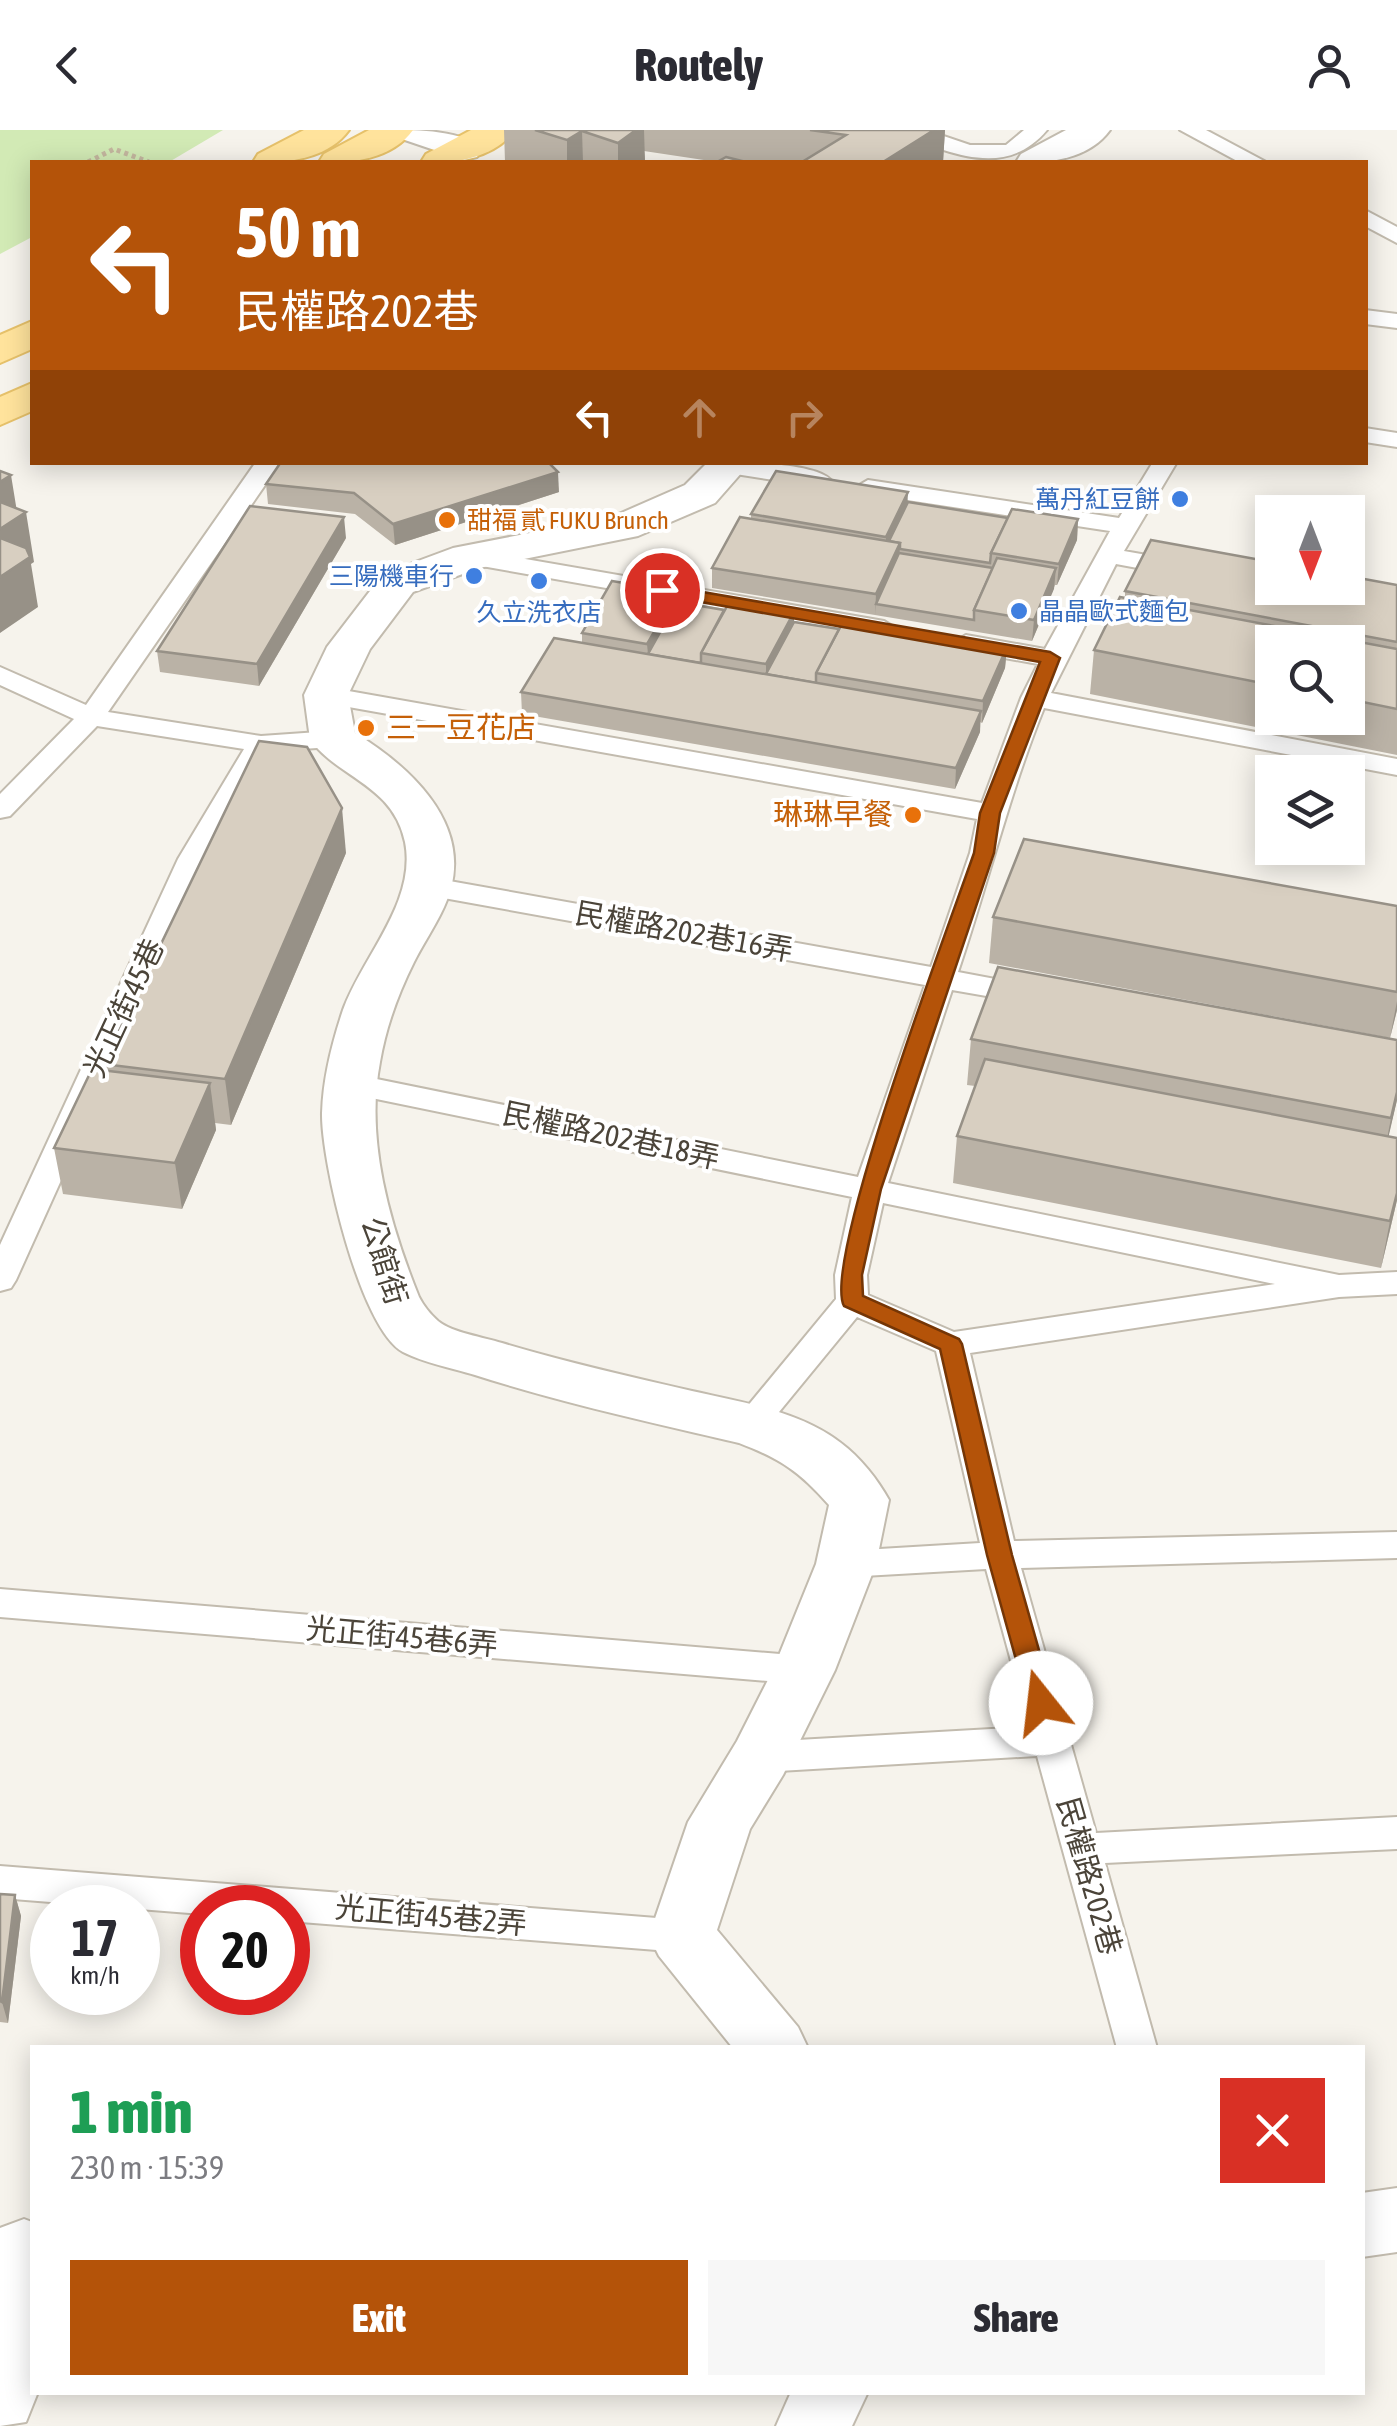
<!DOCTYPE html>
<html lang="en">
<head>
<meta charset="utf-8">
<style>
	body { margin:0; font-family:"Asap Condensed","Noto Sans TC",sans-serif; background:#f7f7f7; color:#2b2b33; height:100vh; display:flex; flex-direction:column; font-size:38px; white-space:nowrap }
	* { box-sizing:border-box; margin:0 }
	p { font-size:32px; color:#7c7c81 }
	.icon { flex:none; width:55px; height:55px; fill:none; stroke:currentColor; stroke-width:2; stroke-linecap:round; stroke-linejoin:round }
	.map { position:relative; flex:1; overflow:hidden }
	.sheet { position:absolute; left:30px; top:1915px; width:1335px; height:350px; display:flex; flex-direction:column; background:#fff; border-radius:0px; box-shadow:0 5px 25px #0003 }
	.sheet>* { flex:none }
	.top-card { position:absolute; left:30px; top:30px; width:1338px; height:305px; border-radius:0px; box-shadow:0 5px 25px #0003; background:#b45309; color:#fff; overflow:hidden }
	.needle { width:65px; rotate:180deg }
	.tools { position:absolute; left:1255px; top:365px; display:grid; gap:20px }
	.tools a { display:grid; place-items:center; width:110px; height:110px; border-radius:0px; background:#fff; box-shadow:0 5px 25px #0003; font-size:50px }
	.speed { position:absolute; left:30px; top:1755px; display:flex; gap:20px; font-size:50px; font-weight:700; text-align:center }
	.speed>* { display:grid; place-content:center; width:130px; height:130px; border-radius:50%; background:#fff; box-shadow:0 5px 25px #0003; line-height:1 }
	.speed small { font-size:25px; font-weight:400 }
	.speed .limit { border:15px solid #d22; background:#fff; color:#111 }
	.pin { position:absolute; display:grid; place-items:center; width:85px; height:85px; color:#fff; margin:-42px; border:5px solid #fff; border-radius:50%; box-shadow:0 2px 10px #0007 }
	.me { position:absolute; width:110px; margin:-55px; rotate:344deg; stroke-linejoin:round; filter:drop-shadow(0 0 8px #0008) }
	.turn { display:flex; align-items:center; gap:35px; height:210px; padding:0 40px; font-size:45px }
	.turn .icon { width:130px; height:130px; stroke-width:2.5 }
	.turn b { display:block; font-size:70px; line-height:85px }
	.lanes { display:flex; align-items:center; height:95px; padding:0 40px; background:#0003; justify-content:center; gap:50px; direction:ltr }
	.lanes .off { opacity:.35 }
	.round { display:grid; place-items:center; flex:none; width:105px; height:105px; border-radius:0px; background:#f7f7f7 }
	.headline { display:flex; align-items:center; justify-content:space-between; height:170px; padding:0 40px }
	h1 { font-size:60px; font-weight:800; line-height:75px; color:#1e9e55 }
	.action { display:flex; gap:20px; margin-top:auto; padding:20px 40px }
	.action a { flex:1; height:115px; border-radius:0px; background:#b45309; color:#fff; font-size:40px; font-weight:800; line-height:115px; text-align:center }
	.action a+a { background:#f7f7f7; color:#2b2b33 }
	header { display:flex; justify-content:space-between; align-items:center; height:130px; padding:0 40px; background:#fff; font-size:45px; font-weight:800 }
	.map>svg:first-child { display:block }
</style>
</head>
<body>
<header><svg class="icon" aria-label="back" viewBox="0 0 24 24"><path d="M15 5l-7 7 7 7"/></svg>Routely<svg class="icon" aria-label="person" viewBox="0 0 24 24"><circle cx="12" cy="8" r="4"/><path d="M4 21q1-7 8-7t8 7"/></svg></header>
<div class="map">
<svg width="1397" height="2296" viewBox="0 0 1397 2296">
	<rect width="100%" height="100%" fill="#f6f3ec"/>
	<!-- green -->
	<path fill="#d2eab5" d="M0,0H223L169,32H32V107L0,124Z"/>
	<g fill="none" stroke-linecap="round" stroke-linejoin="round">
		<!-- lane casing -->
		<g stroke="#c2bbae" stroke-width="4">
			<g id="lane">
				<path d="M895,0H926L970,15H1006L1024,0H1047C1005,50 950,22 898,4Z"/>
				<path d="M1180,0H1206L1266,32H1239Z"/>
				<path d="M1365,80L1397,97V113L1365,96Z"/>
				<path d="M1365,180L1397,184V198L1365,194Z"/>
				<path d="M1365,298L1397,303V317L1365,312Z"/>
				<path d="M256,332H281L108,582L261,606L333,601L347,609L333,617L270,621L206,729L16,1150L11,1158L0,1161V1115L178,729L244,619L97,596L10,686L0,688V664L74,589L0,555V537L86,575Z"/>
				<path d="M719,332C744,332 815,333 831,350L819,357L729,343L720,341Z"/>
				<path d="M1153,332H1177L1124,421L1272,447V458H1283L1272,463L1116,434L1051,563L1397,629V645L1044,578C1009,664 988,754 958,842L1033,856L1043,858L1048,865L1043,872L1033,874L952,860L888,1053L1339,1145L1397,1142V1164L1339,1167L970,1223L1014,1411L1397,1402V1428L1021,1438L1096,1703L1397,1687V1719L1105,1733L1157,1918H1117L1037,1626L761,1642L748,1638L742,1627L748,1616L761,1612L1029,1597L986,1439L846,1447L833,1443L828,1434L833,1425L846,1421L980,1413L936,1221L857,1187L761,1304L749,1307L737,1304L732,1295L836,1169L835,1145L852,1067L352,964L341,961L337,954L341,947L352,944L858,1047L925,855L427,765L417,762L413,756L417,750L427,747L931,837L970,723L977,689L326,573L313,565L326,557L982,673L1021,568L1038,534L966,521L953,513L966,505L1045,519L1110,401L868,364L856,357L868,350L1119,388ZM883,1073L1275,1154L954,1202L868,1165L867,1145Z"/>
				<path d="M468,419L884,491L897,499L884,507L459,432L455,427Z"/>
				<path d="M0,1459L804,1526L817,1530L822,1540L817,1550L804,1554L0,1487Z"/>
				<path d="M0,1736L682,1790L696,1794L702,1806L696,1818L682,1822L288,1791V1778H202V1784L0,1768Z"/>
			</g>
		</g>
		<!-- street casing -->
		<g stroke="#c2bbae" stroke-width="4">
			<g id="street">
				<path d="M390,0C417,0 464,0 482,19L477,27L464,30L396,7Z"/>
				<path d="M1066,0H1110C1089,29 1048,34 1016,32L1021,24Z"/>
				<path d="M708,332H751L715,373L638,406L479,438L413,462L370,519L348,565L355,603C407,635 469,689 451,758C444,784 426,808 414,832C398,864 386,897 380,932C365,1010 390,1095 419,1167C423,1175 431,1185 438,1191C453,1203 483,1207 502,1213C564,1232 628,1246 692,1261C741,1272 800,1281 841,1313C860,1327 878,1350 889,1370L876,1434L835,1540L783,1645L750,1699L717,1800L798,1897L808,1918H733L659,1826L649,1806L688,1692L737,1611L773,1540L816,1434L829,1375C800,1342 781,1329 739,1313C650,1292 562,1273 475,1245C452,1238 424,1233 403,1222C360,1199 321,1031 322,983C323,948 332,913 343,880C362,827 417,772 405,712C393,654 337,648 310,609L304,565L327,517L383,444L453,418L612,387L685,355Z"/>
				<path d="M1397,2058V2122L1362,2127V2063Z"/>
				<path d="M24,2089L32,2092V2262H38L26,2292L0,2296V2098Z"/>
				<path d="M791,2262H868L852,2296H776Z"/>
			</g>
		</g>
		<!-- primary casing -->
		<g stroke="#e6c16a" stroke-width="4">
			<g id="primary">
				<path d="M304,0H349C328,29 285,34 253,32L258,24Z"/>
				<path d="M369,0H413C392,29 351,34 319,32L324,24Z"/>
				<path d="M471,0H515C494,29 453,34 421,32L426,24Z"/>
				<path d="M32,191V219L0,233V205Z"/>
				<path d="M32,253V281L0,295V267Z"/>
			</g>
		</g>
		<!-- path -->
		<path stroke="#c4b79f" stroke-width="5" stroke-dasharray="4 4" stroke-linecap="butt" d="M88,32L114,19L149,32"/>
		<!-- lane -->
		<use href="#lane" fill="#fff" fill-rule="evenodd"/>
		<!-- street -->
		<use href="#street" fill="#fff" fill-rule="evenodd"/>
		<!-- primary -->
		<use href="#primary" fill="#ffe39c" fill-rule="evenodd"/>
	</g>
	<!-- wall -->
	<g fill="#bab2a6" fill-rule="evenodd">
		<path d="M504,0H945L943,32H717L644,21L645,32H505Z"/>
		<path d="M266,354L559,362L395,415L355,384L268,374Z"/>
		<path d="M751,384L1008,388L1078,389L1077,410L1057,455H1055L1032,511L712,458V438L751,389Z"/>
		<path d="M346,408L259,556L160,542L157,521Z"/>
		<path d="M1397,455V625L1090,564L1094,520L1125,468V461ZM1272,512H1348V588H1272Z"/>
		<path d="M677,462V472L794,492L839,499L1007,517L1005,538L982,593L980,592V602L955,659L522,584L521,562L582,513V503Z"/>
		<path d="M346,723L231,995L215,993L216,1000L182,1079L63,1064L54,1018L104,941L103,934Z"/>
		<path d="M1397,776V880L1390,908L989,833L993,787Z"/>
		<path d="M971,909L1397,970L1388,1007L1397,1070L1381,1138L953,1053L957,1006L975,956L967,955Z"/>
		<path d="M0,1764L15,1765L21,1786L8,1893L0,1892Z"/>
	</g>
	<!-- shaded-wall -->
	<g fill="#979187">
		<path d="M636,0H644L645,32H618V13Z"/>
		<path d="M934,0H945L943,32H883Z"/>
		<path d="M582,1L583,32H567V10Z"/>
		<path d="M558,342L559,362L395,415L393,394Z"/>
		<path d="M11,345L18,388L26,382L34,432L31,434L38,477L0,503V352Z"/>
		<path d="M908,362L907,383L886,417V407Z"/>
		<path d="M344,387L346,408L259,556L257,534Z"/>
		<path d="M1078,389L1077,410L1057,455L1059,434Z"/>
		<path d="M900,413L899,434L876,474L875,485L876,464Z"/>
		<path d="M1056,438L1054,459L1032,511L1034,490Z"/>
		<path d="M677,462V483L648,524L647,514Z"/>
		<path d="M794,482V503L766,544V534Z"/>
		<path d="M1007,517L1005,538L982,593L983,571Z"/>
		<path d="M981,581L980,602L955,659L956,638Z"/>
		<path d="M342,678L346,723L231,995L225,949Z"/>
		<path d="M1397,871V880L1390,908Z"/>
		<path d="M210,953L216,1000L182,1079L175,1033Z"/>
		<path d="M1397,962V970L1382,1035L1391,988Z"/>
		<path d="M1397,1063V1070L1381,1138L1390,1091Z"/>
		<path d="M15,1765L21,1786L8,1893L2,1872Z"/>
	</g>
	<!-- building -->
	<g fill="#d8cfc1" stroke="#979187" stroke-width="2.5">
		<path d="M535,0H636L618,13L582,1L567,10Z"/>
		<path d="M810,0H934L883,32H802L846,5Z"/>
		<path d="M726,27L746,32H717Z"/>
		<path d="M281,332H548L558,342L393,394L354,363L266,354Z"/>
		<path d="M0,341L11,345L0,352Z"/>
		<path d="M776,341L908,362L886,407L751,384Z"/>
		<path d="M0,372L26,382L0,399Z"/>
		<path d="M908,372L1008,388L991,423L990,433L900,419V413L889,411Z"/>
		<path d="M250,376L344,387L257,534L157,521Z"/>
		<path d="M1012,379L1078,389L1059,434L991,423Z"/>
		<path d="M740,387L900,413L876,464L712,438Z"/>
		<path d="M0,408L26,418L30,427L0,447Z"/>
		<path d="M1151,410L1272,432V458H1348V446L1397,455V512L1125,461Z"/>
		<path d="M899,423L993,438L974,480V490L876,474Z"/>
		<path d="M997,428L1056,438L1034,490L974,480Z"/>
		<path d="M612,451L677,462L647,514L582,503Z"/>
		<path d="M1120,467L1397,519V579L1348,569V512H1272V555L1094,520Z"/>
		<path d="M730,471L794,482L766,534L701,523Z"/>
		<path d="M677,472L724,480L701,523V533L648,524Z"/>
		<path d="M844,490L1007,517L983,571L816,543Z"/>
		<path d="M794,492L839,499L816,543V553L766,544Z"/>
		<path d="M554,508L981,581L956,638L521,562Z"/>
		<path d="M259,611L307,617L342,678L225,949L103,934Z"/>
		<path d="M1024,709L1397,776V862L993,787Z"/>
		<path d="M998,837L1397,910V962L1391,988L971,909Z"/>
		<path d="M985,929L1397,1008V1063L1390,1091L957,1006Z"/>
		<path d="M92,939L210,953L175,1033L54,1018Z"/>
		<path d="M0,1764L15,1765L2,1872L0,1871Z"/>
	</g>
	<!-- route -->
	<path fill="#b45309" stroke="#753606" stroke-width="2.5" d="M662,455L1050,522L1060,528L1000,683L994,723L881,1059L862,1145L863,1166L959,1209L962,1214L1012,1425L1054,1573L1050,1580H1032L1028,1573L987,1425L940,1219L844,1176C821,1132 951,790 974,723L980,683L1040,532L656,464L653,460Z"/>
	<!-- markers -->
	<g fill="#3f7fe0" stroke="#fff" stroke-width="4">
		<circle cx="1180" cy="369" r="10"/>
		<circle cx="474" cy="446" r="10"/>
		<circle cx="539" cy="451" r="10"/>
		<circle cx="1019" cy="481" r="10"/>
	</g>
	<g fill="#e8710a" stroke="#fff" stroke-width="4">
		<circle cx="447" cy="390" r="10"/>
		<circle cx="366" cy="598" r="10"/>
		<circle cx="913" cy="685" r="10"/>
	</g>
	<g text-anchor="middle" stroke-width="8" stroke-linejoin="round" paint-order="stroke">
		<!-- far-shop labels -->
		<g font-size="25" fill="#366cbe" stroke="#fff" text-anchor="end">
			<text x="1160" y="378">萬丹紅豆餅</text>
			<text x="454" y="455">三陽機車行</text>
			<text x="1039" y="490" text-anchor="start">晶晶歐式麵包</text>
			<text x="539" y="491" text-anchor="middle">久立洗衣店</text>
		</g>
		<!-- far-food labels -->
		<g font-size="25" fill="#c56008" stroke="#fff" text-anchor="start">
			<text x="467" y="399">甜福 貳 FUKU Brunch</text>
		</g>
		<!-- food labels -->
		<g font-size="30" fill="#c56008" stroke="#fff" text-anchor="start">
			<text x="386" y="608">三一豆花店</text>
			<text x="893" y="695" text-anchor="end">琳琳早餐</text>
		</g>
		<!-- street labels -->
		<g font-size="30" fill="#4b4439" stroke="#fff">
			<text transform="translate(684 802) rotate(10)" y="10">民權路202巷16弄</text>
			<text transform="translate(124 878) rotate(-65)" y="10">光正街45巷</text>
			<text transform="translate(611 1006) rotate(12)" y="10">民權路202巷18弄</text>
			<text transform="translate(384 1131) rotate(73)" y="10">公館街</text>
			<text transform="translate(402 1507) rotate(5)" y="10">光正街45巷6弄</text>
			<text transform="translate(1089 1746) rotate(74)" y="10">民權路202巷</text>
			<text transform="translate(431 1786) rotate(5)" y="10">光正街45巷2弄</text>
		</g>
	</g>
</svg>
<div class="tools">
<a><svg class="needle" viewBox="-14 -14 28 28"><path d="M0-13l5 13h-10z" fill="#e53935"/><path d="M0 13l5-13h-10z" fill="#7c7c81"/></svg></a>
<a><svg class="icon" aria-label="search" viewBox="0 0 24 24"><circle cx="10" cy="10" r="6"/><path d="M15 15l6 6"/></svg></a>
<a><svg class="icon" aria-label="layers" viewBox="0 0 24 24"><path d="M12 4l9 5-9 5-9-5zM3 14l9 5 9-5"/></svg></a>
</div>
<div class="speed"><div>17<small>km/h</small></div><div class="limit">20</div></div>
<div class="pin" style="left:662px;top:460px;background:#d93025"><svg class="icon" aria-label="arrive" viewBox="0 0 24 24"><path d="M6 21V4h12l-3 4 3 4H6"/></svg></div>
<svg class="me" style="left:1041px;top:1573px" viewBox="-20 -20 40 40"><circle r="19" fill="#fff"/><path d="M0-13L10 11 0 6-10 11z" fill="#b45309"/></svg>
<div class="top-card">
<div class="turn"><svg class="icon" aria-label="left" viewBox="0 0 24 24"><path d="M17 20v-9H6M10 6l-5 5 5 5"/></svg><div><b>50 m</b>民權路202巷</div></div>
<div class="lanes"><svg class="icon" aria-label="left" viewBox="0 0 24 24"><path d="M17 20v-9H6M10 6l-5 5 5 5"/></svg><svg class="icon off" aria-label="ahead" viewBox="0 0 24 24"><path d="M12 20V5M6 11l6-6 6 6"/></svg><svg class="icon off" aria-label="right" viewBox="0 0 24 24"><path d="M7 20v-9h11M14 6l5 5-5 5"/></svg></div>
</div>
<section class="sheet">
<div class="headline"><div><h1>1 min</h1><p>230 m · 15:39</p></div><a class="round" style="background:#d93025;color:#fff"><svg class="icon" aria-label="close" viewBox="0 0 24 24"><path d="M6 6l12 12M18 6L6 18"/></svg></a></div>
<div class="action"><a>Exit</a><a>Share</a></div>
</section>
</div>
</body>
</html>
